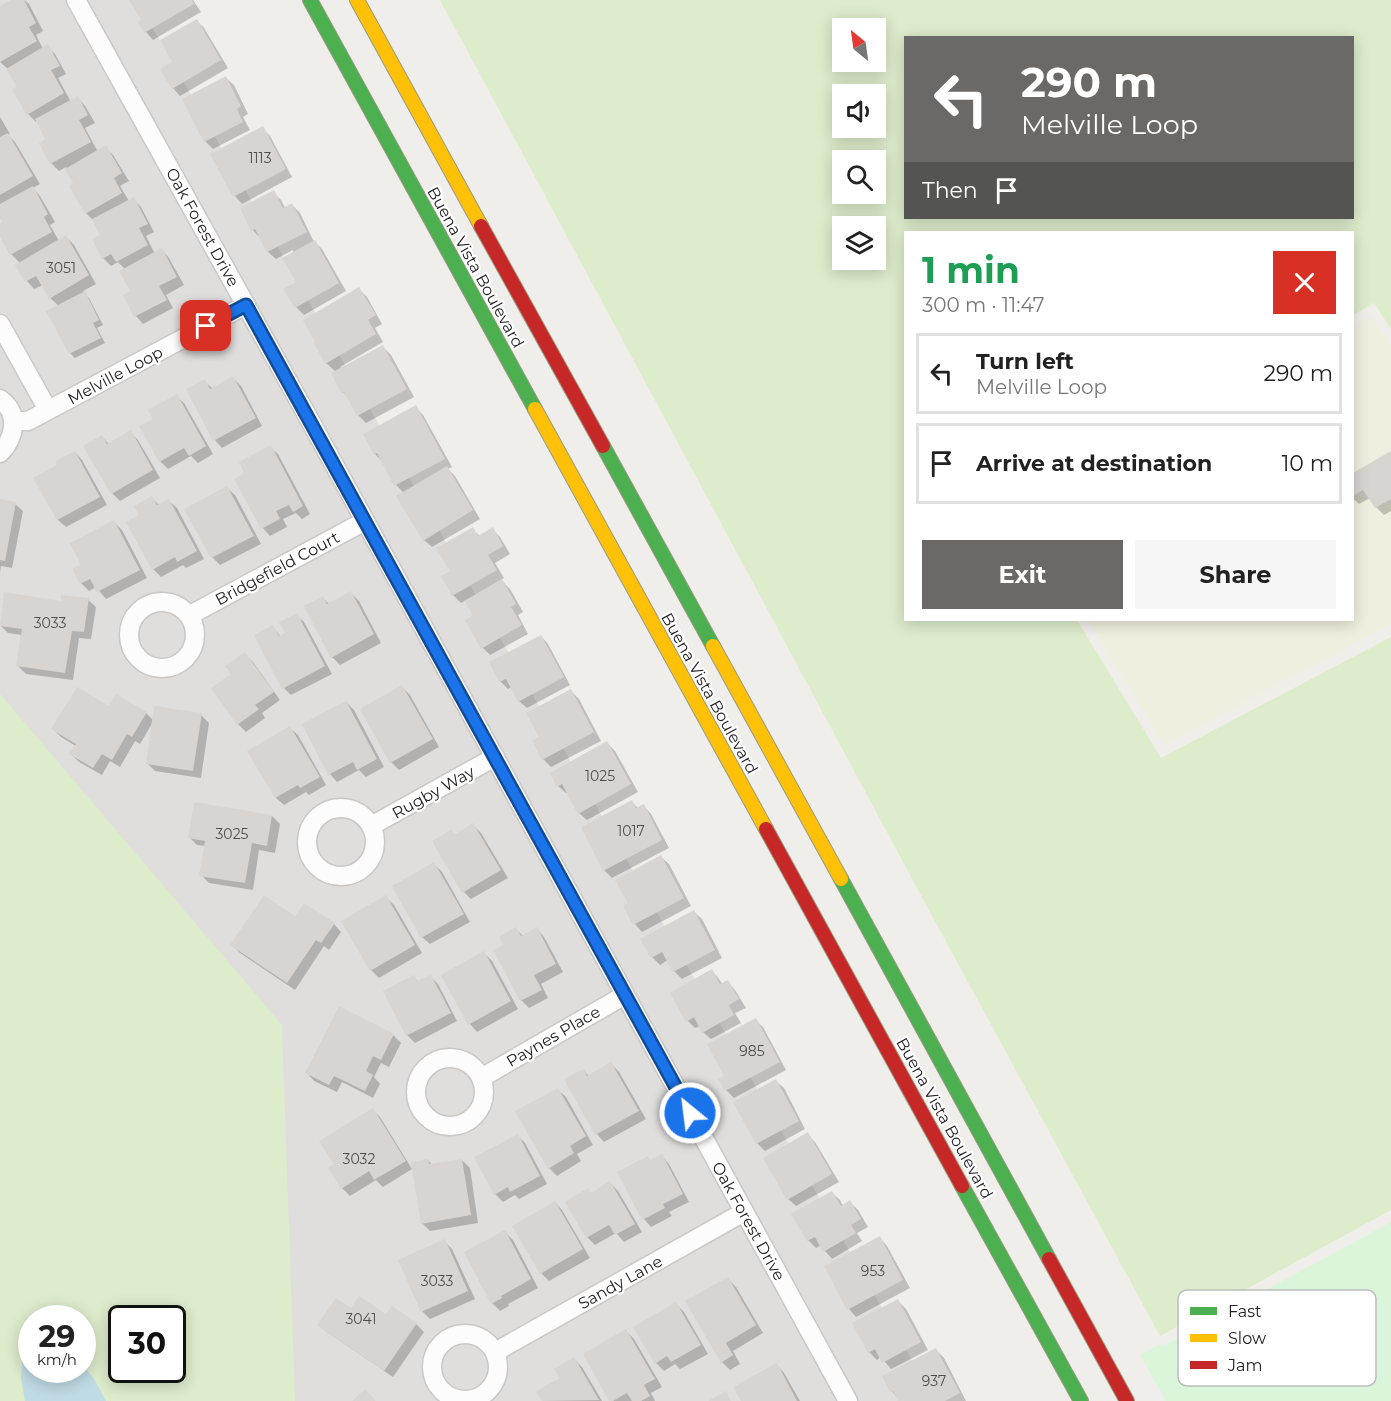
<!DOCTYPE html>
<html lang="en">
<head>
<meta charset="utf-8">
<style>
	body { margin:0; font-family:Montserrat,sans-serif; background:#f6f6f6; color:#222; height:100vh; display:flex; flex-direction:column; font-size:22px; white-space:nowrap }
	* { box-sizing:border-box; margin:0 }
	p { font-size:20px; color:#767676 }
	.icon { flex:none; width:33px; height:33px; fill:none; stroke:currentColor; stroke-width:2; stroke-linecap:round; stroke-linejoin:round }
	.map { position:relative; flex:1; overflow:hidden }
	.panel { position:absolute; left:904px; top:231px; width:450px; height:390px; display:flex; flex-direction:column; background:#fff; border-radius:0px; box-shadow:0 3px 15px #0003 }
	.panel>* { flex:none }
	.top-card { position:absolute; left:904px; top:36px; width:450px; height:183px; border-radius:0px; box-shadow:0 3px 15px #0003; background:#6a6968; color:#fff; overflow:hidden }
	.needle { width:39px; rotate:331deg }
	.controls { position:absolute; left:832px; top:18px; display:grid; gap:12px }
	.controls a { display:grid; place-items:center; width:54px; height:54px; border-radius:0px; background:#fff; box-shadow:0 3px 15px #0003; font-size:30px }
	.speed { position:absolute; left:18px; top:1305px; display:flex; gap:12px; font-size:30px; font-weight:700; text-align:center }
	.speed>* { display:grid; place-content:center; width:78px; height:78px; border-radius:50%; background:#fff; box-shadow:0 3px 15px #0003; line-height:1 }
	.speed small { font-size:15px; font-weight:400 }
	.speed .limit { border:3px solid #111; border-radius:9px; background:#fff; color:#111 }
	.pin { position:absolute; display:grid; place-items:center; width:51px; height:51px; color:#fff; margin:-26px; border-radius:12px; box-shadow:0 3px 9px #0006 }
	.me { position:absolute; width:66px; margin:-33px; rotate:331deg; stroke-linejoin:round; filter:drop-shadow(0 0 4px #0008) }
	.turn { display:flex; align-items:center; gap:21px; height:126px; padding:0 18px; font-size:27px }
	.turn .icon { width:78px; height:78px; stroke-width:2.5 }
	.turn b { display:block; font-size:42px; line-height:51px }
	.then { display:flex; align-items:center; height:57px; padding:0 18px; background:#0003; gap:12px; font-size:22px }
	.round { display:grid; place-items:center; flex:none; width:63px; height:63px; border-radius:0px; background:#f6f6f6 }
	.headline { display:flex; align-items:center; justify-content:space-between; height:102px; padding:0 18px }
	h1 { font-size:36px; font-weight:700; line-height:45px; color:#1e9e55 }
	.action { display:flex; gap:12px; margin-top:auto; padding:12px 18px }
	.action a { flex:1; height:69px; border-radius:0px; background:#6a6968; color:#fff; font-size:24px; font-weight:700; line-height:69px; text-align:center }
	.action a+a { background:#f6f6f6; color:#222 }
	ul { padding:0; list-style:none }
	li { display:flex; align-items:center; gap:18px; height:81px; margin:0 12px 9px; padding:0 6px; border:3px solid #e0e0e0; border-radius:0px }
	li div { flex:1 }
	li b { display:block; font-size:22px }
	li em { font-style:normal }
	.map>svg:first-child { display:block }
</style>
</head>
<body>
<div class="map">
<svg width="1391" height="1401" viewBox="0 0 1391 1401">
	<rect width="100%" height="100%" fill="#f0eeeb"/>
	<!-- residential -->
	<path fill="#dfdedc" fill-rule="evenodd" d="M0,0H137L935,1401H0ZM32,1318H82V1370H32ZM122,1318H172V1370H122Z"/>
	<!-- farmland -->
	<path fill="#efefdf" d="M1372,316L1391,346V624L1164,745L1088,620H1353V327Z"/>
	<!-- grass -->
	<g fill="#ddeccb" fill-rule="evenodd">
		<path d="M440,0H1391V329L1374,303L1353,315V232H906V620H1077L1161,758L1391,637V1210L1160,1336L917,888ZM843,28H876V62H843ZM906,38H1353V218H906ZM843,94H876V128H843ZM843,160H876V194H843ZM843,226H876V260H843Z"/>
		<path d="M0,694L282,1025L295,1401H0ZM32,1318H82V1370H32ZM122,1318H172V1370H122Z"/>
	</g>
	<!-- park -->
	<path fill="#daf5da" d="M1391,1222V1401H1166L1140,1355L1160,1344L1165,1345Z"/>
	<!-- water -->
	<path fill="#bfdbe3" d="M31,1327L32,1370H82L83,1365L94,1379L106,1401H25L21,1378L23,1354Z"/>
	<!-- shadow -->
	<g fill="#0003">
		<path d="M14,0H24L29,4L43,31L36,35L43,49L47,46L55,54L66,74L58,78L71,102L78,98L85,106L95,123L85,128L98,152L105,147L113,155L129,181L120,186L129,201L133,199L141,207L154,232L146,236L155,254L162,250L169,258L184,285L166,295L173,308L143,324L136,316L132,292L125,269L118,262L111,266L103,258L102,236L95,222L86,213L71,186L76,183L66,167L59,171L51,163L48,140L37,121L36,122L28,114L19,88L8,69L0,62V8Z"/>
		<path d="M131,0H193L201,12L153,40L146,32L143,21Z"/>
		<path d="M196,20L204,28L228,68L180,96L173,88L174,63Z"/>
		<path d="M226,78L234,85L248,114L243,117L250,130L213,149L205,141Z"/>
		<path d="M0,117L10,134L8,135L15,142L40,184L33,188L40,196L55,222L50,225L59,241L66,237L74,245L96,284L83,291L89,298L103,325L97,328L105,343L75,358L70,353L59,306L50,298L43,285L34,289L27,281L17,265L20,263L11,254L0,234V225L4,223L0,215Z"/>
		<path d="M262,128L270,136L292,177L242,204L235,196L212,155Z"/>
		<path d="M273,192L281,200L285,208L292,205L300,213L313,240L322,249L346,291L304,315L296,307L298,282L293,250L276,259L268,252L261,239L253,230Z"/>
		<path d="M359,289L367,297L382,324L375,328L383,342L340,367L342,369L383,347L391,355L414,397L366,423L358,415L349,399L343,392L336,372L326,363Z"/>
		<path d="M233,378L241,386L262,426L222,448L215,440L204,381L213,389Z"/>
		<path d="M176,396L184,403L213,454L198,463L191,456L168,469L160,461L141,427L155,419Z"/>
		<path d="M415,407L423,415L452,467L448,469L455,476L480,519L432,547L424,540L404,493L396,485L383,462L375,454Z"/>
		<path d="M130,432L138,440L160,478L120,501L112,493L102,437L109,444Z"/>
		<path d="M270,447L278,454L310,514L302,519L296,513L283,519L287,527L270,536L263,528L246,474Z"/>
		<path d="M75,452L82,460L107,505L66,527L58,520L59,466Z"/>
		<path d="M1391,452V511L1384,515L1376,507L1370,498L1359,504L1353,498V475Z"/>
		<path d="M227,488L235,495L261,544L220,565L212,557Z"/>
		<path d="M152,498L159,505L169,501L177,508L204,559L186,568L183,565L161,577L153,569L141,515Z"/>
		<path d="M0,501L15,504L23,511L12,568L1,566L0,573Z"/>
		<path d="M114,522L122,530L147,578L106,599L96,587L89,591L81,583L84,565Z"/>
		<path d="M472,529L480,536L492,529L500,537L510,554L495,563L504,578L501,580L510,589L523,612L518,615L528,634L490,655L483,648L475,616L466,600L461,603L453,595L452,571Z"/>
		<path d="M351,593L359,601L381,643L340,665L332,657L323,598L329,604Z"/>
		<path d="M88,600L96,607L91,639L79,638L73,680L26,674L18,666L22,635L8,633L0,625L62,602Z"/>
		<path d="M296,615L304,622L332,674L291,695L284,688L273,627L281,637L287,634Z"/>
		<path d="M541,636L548,644L570,685L527,708L519,701L511,687L508,689L500,681Z"/>
		<path d="M245,654L253,662L280,700L262,713L265,718L246,732L238,724L233,674Z"/>
		<path d="M402,687L410,695L439,747L399,770L391,762Z"/>
		<path d="M571,691L579,699L601,741L551,767L543,759L541,738Z"/>
		<path d="M346,702L354,710L384,767L366,777L359,770L337,782L330,774Z"/>
		<path d="M110,708L146,713L154,721L201,715L209,723L201,778L155,771L147,763L153,722L140,744L135,741L120,767L110,761L102,775L79,762L71,754L76,746L61,737L53,729Z"/>
		<path d="M290,728L298,735L326,785L309,795L306,792L284,805L276,798L249,751Z"/>
		<path d="M607,743L615,751L638,792L587,820L579,813L568,792L566,793L558,786Z"/>
		<path d="M632,802L639,809L644,806L651,814L669,848L612,878L604,870Z"/>
		<path d="M272,816L280,824L275,853L259,850L253,890L209,883L201,875L205,846L197,845L189,837Z"/>
		<path d="M473,825L481,833L508,878L471,899L464,892L451,832L455,836Z"/>
		<path d="M661,857L669,864L691,906L642,932L635,924L625,906L630,904Z"/>
		<path d="M434,864L442,872L470,922L430,944L422,937Z"/>
		<path d="M386,897L394,905L422,953L379,978L371,970L343,922Z"/>
		<path d="M694,912L702,919L722,958L682,979L674,971L668,960L660,965L652,957Z"/>
		<path d="M295,918L334,924L341,932L329,950L324,946L295,990L240,953L232,945Z"/>
		<path d="M516,929L523,936L537,929L544,937L563,972L541,984L548,998L529,1008L521,1000L505,946Z"/>
		<path d="M484,953L492,961L518,1009L477,1032L470,1024Z"/>
		<path d="M712,971L719,979L723,985L728,982L735,990L746,1008L735,1013L741,1023L711,1039L703,1032L700,1026L695,1028L688,1021Z"/>
		<path d="M413,977L419,982L431,977L438,984L457,1021L415,1043L407,1035L385,992Z"/>
		<path d="M339,1008L393,1035L401,1043L389,1067L381,1063L374,1077L380,1084L373,1098L342,1082L337,1092L314,1081L307,1073Z"/>
		<path d="M755,1020L763,1027L786,1070L734,1098L726,1090L720,1079L726,1076Z"/>
		<path d="M611,1064L619,1072L646,1119L604,1142L597,1134L566,1080L583,1070L589,1076Z"/>
		<path d="M776,1081L784,1088L805,1129L765,1151L757,1143Z"/>
		<path d="M558,1090L566,1097L593,1145L577,1154L581,1161L557,1176L549,1168Z"/>
		<path d="M372,1109L380,1117L412,1169L383,1187L376,1180L350,1196L342,1188L336,1165Z"/>
		<path d="M807,1134L815,1142L839,1182L796,1206L788,1199Z"/>
		<path d="M517,1135L525,1143L547,1184L519,1199L515,1195L503,1202L495,1194Z"/>
		<path d="M662,1156L669,1164L689,1202L669,1212L672,1216L651,1227L644,1219L648,1158L651,1161Z"/>
		<path d="M428,1160L432,1165L462,1160L470,1168L478,1223L430,1231L422,1223Z"/>
		<path d="M610,1183L618,1191L642,1232L624,1242L616,1233L595,1245L587,1237L567,1202L588,1190L592,1194Z"/>
		<path d="M832,1193L840,1200L843,1206L850,1202L858,1210L868,1227L857,1233L862,1241L832,1259L825,1251L821,1245L816,1248L808,1240Z"/>
		<path d="M555,1202L562,1210L590,1258L549,1281L542,1274L514,1226Z"/>
		<path d="M505,1232L513,1240L538,1288L508,1304L509,1306L500,1311L492,1303Z"/>
		<path d="M880,1238L887,1246L910,1288L856,1317L849,1309Z"/>
		<path d="M444,1241L452,1249L475,1299L430,1319L422,1311Z"/>
		<path d="M728,1279L736,1287L763,1333L733,1351L740,1364L730,1370L722,1362Z"/>
		<path d="M898,1301L906,1309L928,1350L891,1369L881,1357L877,1360L869,1352Z"/>
		<path d="M676,1304L684,1312L708,1354L680,1369L675,1364L664,1371L656,1363Z"/>
		<path d="M351,1310L386,1316L416,1324L424,1332L393,1377L327,1332L319,1325Z"/>
		<path d="M626,1331L634,1339L662,1387L651,1393L655,1401H611Z"/>
		<path d="M936,1350L944,1358L966,1401H900L892,1391Z"/>
		<path d="M574,1359L582,1367L602,1401H544L538,1392L562,1378Z"/>
		<path d="M777,1365L784,1373L800,1401H743Z"/>
	</g>
	<!-- building -->
	<g fill="#d7d4d2">
		<path d="M11,0H24L36,23L29,27L37,41L0,62V6Z"/>
		<path d="M129,0H192L194,4L144,33L138,22L141,20Z"/>
		<path d="M197,19L221,60L172,89L160,69L172,62L160,40Z"/>
		<path d="M48,44L60,66L51,70L64,93L27,115L12,90L17,87L6,69Z"/>
		<path d="M226,76L241,106L237,109L243,122L204,142L182,99Z"/>
		<path d="M78,96L88,115L79,120L91,142L50,164L39,143L45,139L35,119Z"/>
		<path d="M263,126L286,169L233,197L210,154Z"/>
		<path d="M8,133L33,176L0,195V137Z"/>
		<path d="M106,145L122,173L114,178L122,193L85,214L69,186L73,183L65,169Z"/>
		<path d="M33,186L48,214L44,217L52,232L10,255L0,237V224L2,222L0,218V204Z"/>
		<path d="M274,190L283,208L292,203L307,232L267,252L255,229L251,231L240,208Z"/>
		<path d="M134,197L148,224L139,228L148,245L116,262L111,254L102,259L92,239L100,235L92,219Z"/>
		<path d="M66,235L89,275L49,299L36,276L25,282L15,265Z"/>
		<path d="M315,240L339,283L295,308L283,289L296,282L282,258Z"/>
		<path d="M162,248L177,277L159,286L167,300L134,317L123,295L130,291L119,271Z"/>
		<path d="M359,287L376,315L368,320L376,334L325,364L314,343L315,342L303,320Z"/>
		<path d="M85,291L99,320L93,323L101,338L69,354L46,311Z"/>
		<path d="M383,345L407,389L357,416L344,392L341,393L331,373Z"/>
		<path d="M233,376L256,418L213,441L186,389L205,379L210,389Z"/>
		<path d="M177,394L206,446L189,456L184,448L159,462L139,426L153,419L148,410Z"/>
		<path d="M416,405L445,459L394,486L377,453L374,455L363,434Z"/>
		<path d="M131,430L153,470L111,494L83,446L102,435L107,444Z"/>
		<path d="M271,445L303,506L293,512L289,505L276,511L280,519L261,529L234,479L244,473L239,462Z"/>
		<path d="M75,451L100,497L57,520L33,478L57,465L55,461Z"/>
		<path d="M1391,451V499L1375,508L1363,490L1353,496V473Z"/>
		<path d="M447,466L473,510L423,541L396,496Z"/>
		<path d="M227,486L254,536L211,558L184,509Z"/>
		<path d="M152,496L157,505L169,499L197,551L177,562L175,557L152,570L126,522L139,515L134,506Z"/>
		<path d="M0,499L16,502L5,561L0,560Z"/>
		<path d="M114,520L140,570L97,592L90,579L80,584L72,569L81,565L70,543Z"/>
		<path d="M473,527L478,536L493,527L503,546L488,555L497,570L452,596L441,576L450,571L436,548Z"/>
		<path d="M502,579L516,604L511,607L522,625L481,649L465,620L473,615L464,601Z"/>
		<path d="M351,591L374,634L331,658L304,606L323,596L327,604Z"/>
		<path d="M4,592L61,601V595L89,598L84,632L72,631L65,673L16,666L22,629L0,626Z"/>
		<path d="M297,613L325,666L282,689L254,635L273,625L279,636L285,633L279,622Z"/>
		<path d="M541,635L564,677L518,702L506,679L499,682L489,662Z"/>
		<path d="M245,652L274,692L255,705L259,709L237,725L211,688L231,674L225,666Z"/>
		<path d="M402,685L433,739L390,763L360,709Z"/>
		<path d="M77,687L109,706L116,694L147,712L132,737L127,734L112,760L102,754L93,768L69,754L76,744L51,729Z"/>
		<path d="M571,689L594,732L542,760L532,741L539,737L526,713Z"/>
		<path d="M346,701L377,759L357,770L353,762L328,775L302,724Z"/>
		<path d="M154,706L202,713L193,771L146,764Z"/>
		<path d="M290,726L320,777L300,788L298,785L275,798L247,751Z"/>
		<path d="M607,741L631,784L578,814L562,784L557,787L550,773Z"/>
		<path d="M632,800L636,808L644,804L662,840L603,871L581,827Z"/>
		<path d="M194,802L272,815L267,846L252,843L245,883L199,876L205,841L188,838Z"/>
		<path d="M473,823L501,870L462,893L432,841L451,830L454,835Z"/>
		<path d="M661,855L684,898L633,925L623,906L628,903L615,880Z"/>
		<path d="M434,862L464,914L421,938L392,886Z"/>
		<path d="M264,895L295,916L304,903L335,923L321,943L316,940L287,983L230,945Z"/>
		<path d="M386,895L415,945L370,971L341,921Z"/>
		<path d="M694,910L715,950L673,972L662,952L651,958L640,939Z"/>
		<path d="M516,927L521,936L537,927L556,964L534,975L542,990L520,1001L493,950L503,945L499,937Z"/>
		<path d="M484,951L511,1001L468,1025L441,975Z"/>
		<path d="M712,969L720,984L728,980L739,999L729,1005L734,1015L702,1033L694,1017L686,1022L670,993Z"/>
		<path d="M414,975L417,981L431,975L451,1013L406,1036L383,991Z"/>
		<path d="M339,1006L394,1034L381,1060L373,1056L366,1071L373,1075L365,1091L334,1076L329,1085L305,1073Z"/>
		<path d="M756,1018L780,1062L725,1091L718,1079L724,1076L707,1044Z"/>
		<path d="M611,1062L639,1111L595,1135L564,1079L584,1069L587,1076Z"/>
		<path d="M776,1079L799,1121L756,1144L733,1102Z"/>
		<path d="M558,1088L586,1136L570,1146L574,1153L548,1169L515,1111Z"/>
		<path d="M373,1108L406,1161L374,1180L369,1171L341,1189L328,1168L334,1164L319,1141Z"/>
		<path d="M808,1132L832,1174L787,1200L763,1158Z"/>
		<path d="M518,1134L540,1176L510,1192L508,1187L494,1195L474,1157Z"/>
		<path d="M662,1154L683,1194L663,1204L665,1208L642,1220L617,1172L648,1156L650,1160Z"/>
		<path d="M428,1159L429,1164L462,1159L471,1215L421,1224L411,1162Z"/>
		<path d="M610,1181L635,1224L615,1235L609,1225L586,1238L565,1202L588,1188L591,1193Z"/>
		<path d="M832,1191L841,1206L850,1200L861,1219L851,1225L856,1233L823,1252L815,1237L807,1241L791,1214Z"/>
		<path d="M555,1201L583,1249L540,1274L512,1226Z"/>
		<path d="M505,1230L531,1279L501,1296L502,1298L491,1304L464,1252Z"/>
		<path d="M880,1236L903,1280L847,1310L824,1266Z"/>
		<path d="M445,1239L468,1291L421,1312L398,1260Z"/>
		<path d="M728,1277L756,1325L726,1343L733,1355L721,1363L685,1301Z"/>
		<path d="M359,1296L386,1314L392,1306L417,1323L384,1371L317,1325L336,1298L351,1308Z"/>
		<path d="M898,1299L921,1342L882,1363L875,1349L868,1353L852,1323Z"/>
		<path d="M676,1302L701,1345L671,1362L667,1356L655,1364L633,1327Z"/>
		<path d="M626,1329L655,1379L644,1385L650,1396L641,1401H632L627,1393L613,1401H609L583,1354Z"/>
		<path d="M936,1348L960,1393L945,1401H898L893,1391L890,1392L882,1376Z"/>
		<path d="M574,1357L599,1400L542,1401L536,1391L560,1378L554,1369Z"/>
		<path d="M777,1363L797,1401H741L733,1387Z"/>
		<path d="M365,1389L376,1401H352Z"/>
		<path d="M726,1391L731,1401H708Z"/>
	</g>
	<g fill="none" stroke-linecap="round" stroke-linejoin="round">
		<!-- street casing -->
		<g stroke="#c9c8c7" stroke-width="21">
			<g id="street">
				<path d="M76,0L308,417L848,1401"/>
				<path d="M0,324L48,410"/>
				<path d="M0,399C20,413 15,438 0,453"/>
				<path d="M13,421H28L246,305"/>
				<circle cx="162" cy="635" r="33"/>
				<path d="M190,615L365,521"/>
				<circle cx="341" cy="842" r="34"/>
				<path d="M371,826L495,757"/>
				<circle cx="450" cy="1092" r="34"/>
				<path d="M481,1078L625,995"/>
				<circle cx="465" cy="1367" r="33"/>
				<path d="M495,1352L744,1212"/>
			</g>
		</g>
		<!-- fast casing -->
		<g stroke="#999a82" stroke-width="16">
			<g id="fast">
				<path d="M310,0L535,409"/>
				<path d="M603,446L713,646"/>
				<path d="M841,879L1049,1259"/>
				<path d="M962,1186L1081,1401"/>
			</g>
		</g>
		<!-- slow casing -->
		<g stroke="#999a82" stroke-width="16">
			<g id="slow">
				<path d="M357,0L481,226"/>
				<path d="M535,409L766,829"/>
				<path d="M713,646L841,879"/>
			</g>
		</g>
		<!-- jam casing -->
		<g stroke="#999a82" stroke-width="16">
			<g id="jam">
				<path d="M481,226L603,446"/>
				<path d="M766,829L962,1186"/>
				<path d="M1049,1259L1127,1401"/>
			</g>
		</g>
		<!-- street -->
		<use href="#street" stroke="#fdfcfc" stroke-width="18"/>
		<!-- fast -->
		<use href="#fast" stroke="#4caf50" stroke-width="14"/>
		<!-- slow -->
		<use href="#slow" stroke="#ffc107" stroke-width="14"/>
		<!-- jam -->
		<use href="#jam" stroke="#c62828" stroke-width="14"/>
	</g>
	<g fill="none" stroke-linecap="round" stroke-linejoin="round">
		<!-- route casing -->
		<g stroke="#114b97" stroke-width="15">
			<path id="route" d="M206,326L246,305L690,1113"/>
		</g>
		<!-- route -->
		<use href="#route" stroke="#1a73e8" stroke-width="10"/>
	</g>
	<g text-anchor="middle" stroke-width="4.5" stroke-linejoin="round" paint-order="stroke">
		<!-- number labels -->
		<g font-size="14" fill="#4f4e4e">
			<text x="260" y="163">1113</text>
			<text x="61" y="273">3051</text>
			<text x="50" y="628">3033</text>
			<text x="600" y="781">1025</text>
			<text x="631" y="836">1017</text>
			<text x="232" y="839">3025</text>
			<text x="752" y="1056">985</text>
			<text x="359" y="1164">3032</text>
			<text x="873" y="1276">953</text>
			<text x="437" y="1286">3033</text>
			<text x="361" y="1324">3041</text>
			<text x="934" y="1386">937</text>
		</g>
		<!-- street labels -->
		<g font-size="16" fill="#222" stroke="#fff">
			<text transform="translate(203 227) rotate(61)" y="6">Oak Forest Drive</text>
			<text transform="translate(476 267) rotate(61)" y="6">Buena Vista Boulevard</text>
			<text transform="translate(115 375) rotate(-28)" y="6">Melville Loop</text>
			<text transform="translate(277 568) rotate(-28)" y="6">Bridgefield Court</text>
			<text transform="translate(710 693) rotate(61)" y="6">Buena Vista Boulevard</text>
			<text transform="translate(433 792) rotate(-29)" y="6">Rugby Way</text>
			<text transform="translate(553 1036) rotate(-30)" y="6">Paynes Place</text>
			<text transform="translate(945 1118) rotate(61)" y="6">Buena Vista Boulevard</text>
			<text transform="translate(749 1221) rotate(61)" y="6">Oak Forest Drive</text>
			<text transform="translate(620 1282) rotate(-29)" y="6">Sandy Lane</text>
		</g>
	</g>
	<!-- legend -->
	<rect x="1178" y="1290" width="198" height="96" rx="9" fill="#fff" stroke="#bdbdbd" stroke-width="1.5"/>
	<rect x="1190" y="1307" width="27" height="8" fill="#4caf50"/>
	<rect x="1190" y="1334" width="27" height="8" fill="#ffc107"/>
	<rect x="1190" y="1361" width="27" height="8" fill="#c62828"/>
	<g font-size="16" fill="#222">
		<text x="1228" y="1317">Fast</text>
		<text x="1228" y="1344">Slow</text>
		<text x="1228" y="1371">Jam</text>
	</g>
</svg>
<div class="controls">
<a><svg class="needle" viewBox="-14 -14 28 28"><path d="M0-13l5 13h-10z" fill="#e53935"/><path d="M0 13l5-13h-10z" fill="#767676"/></svg></a>
<a><svg class="icon" aria-label="sound" viewBox="0 0 24 24"><path d="M4 9h4l5-4v14l-5-4H4zM17 9q2 3 0 6"/></svg></a>
<a><svg class="icon" aria-label="search" viewBox="0 0 24 24"><circle cx="10" cy="10" r="6"/><path d="M15 15l6 6"/></svg></a>
<a><svg class="icon" aria-label="layers" viewBox="0 0 24 24"><path d="M12 4l9 5-9 5-9-5zM3 14l9 5 9-5"/></svg></a>
</div>
<div class="speed"><div>29<small>km/h</small></div><div class="limit">30</div></div>
<div class="pin" style="left:206px;top:326px;background:#d93025"><svg class="icon" aria-label="arrive" viewBox="0 0 24 24"><path d="M6 21V4h12l-3 4 3 4H6"/></svg></div>
<svg class="me" style="left:690px;top:1113px" viewBox="-20 -20 40 40"><circle r="17" fill="#1a73e8" stroke="#fff" stroke-width="3"/><path d="M0-11L8 9 0 5-8 9z" fill="#fff"/></svg>
<div class="top-card">
<div class="turn"><svg class="icon" aria-label="left" viewBox="0 0 24 24"><path d="M17 20v-9H6M10 6l-5 5 5 5"/></svg><div><b>290 m</b>Melville Loop</div></div>
<div class="then">Then<svg class="icon" aria-label="arrive" viewBox="0 0 24 24"><path d="M6 21V4h12l-3 4 3 4H6"/></svg></div>
</div>
<section class="panel">
<div class="headline"><div><h1>1 min</h1><p>300 m · 11:47</p></div><a class="round" style="background:#d93025;color:#fff"><svg class="icon" aria-label="close" viewBox="0 0 24 24"><path d="M6 6l12 12M18 6L6 18"/></svg></a></div>
<ul>
<li><svg class="icon" aria-label="left" viewBox="0 0 24 24"><path d="M17 20v-9H6M10 6l-5 5 5 5"/></svg><div><b>Turn left</b><p>Melville Loop</p></div><em>290 m</em></li>
<li><svg class="icon" aria-label="arrive" viewBox="0 0 24 24"><path d="M6 21V4h12l-3 4 3 4H6"/></svg><div><b>Arrive at destination</b></div><em>10 m</em></li>
</ul>
<div class="action"><a>Exit</a><a>Share</a></div>
</section>
</div>
</body>
</html>
